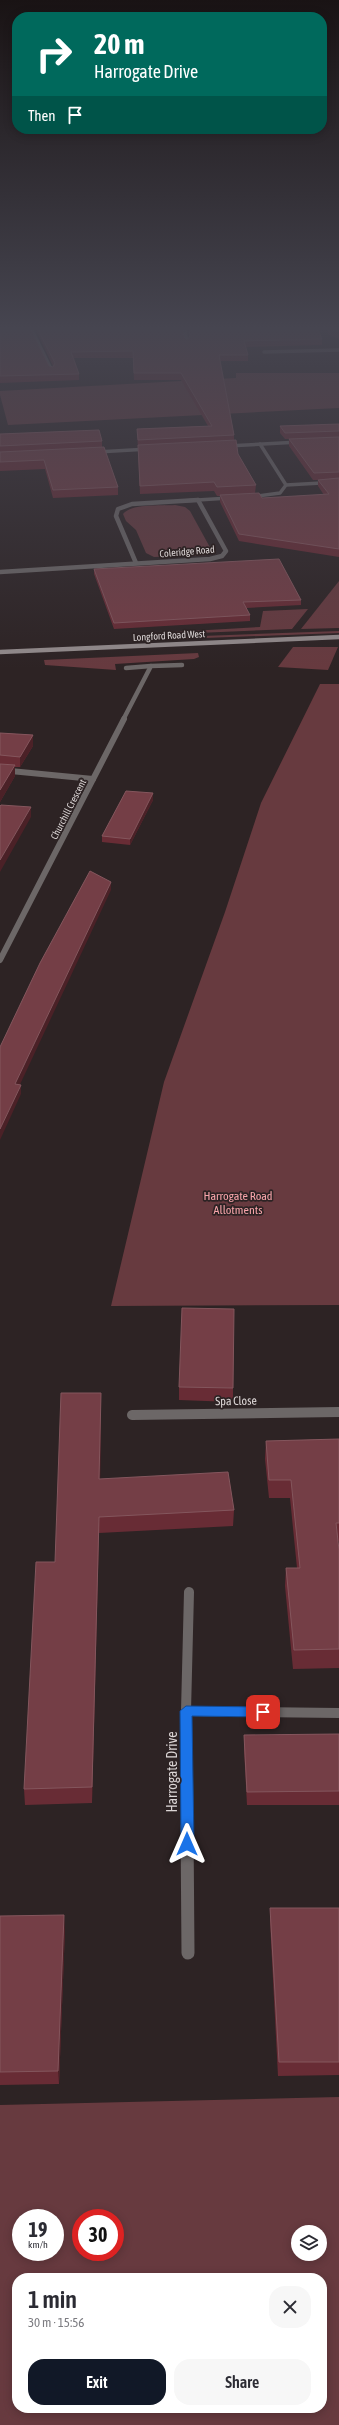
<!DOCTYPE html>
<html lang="en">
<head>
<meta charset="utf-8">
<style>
	body { margin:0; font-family:"Asap Condensed",sans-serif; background:#f7f7f7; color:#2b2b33; height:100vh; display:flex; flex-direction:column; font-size:15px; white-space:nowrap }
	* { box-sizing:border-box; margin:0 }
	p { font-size:13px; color:#7c7c81 }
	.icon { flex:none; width:22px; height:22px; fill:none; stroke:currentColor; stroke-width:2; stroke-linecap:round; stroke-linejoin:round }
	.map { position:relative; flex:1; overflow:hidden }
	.panel { position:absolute; left:12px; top:2273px; width:315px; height:140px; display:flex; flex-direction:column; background:#fff; border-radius:16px; box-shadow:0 2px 10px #0003 }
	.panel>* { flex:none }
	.banner { position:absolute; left:12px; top:12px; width:315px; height:122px; border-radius:16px; box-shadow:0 2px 10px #0003; background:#00695c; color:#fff; overflow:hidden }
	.buttons { position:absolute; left:291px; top:2225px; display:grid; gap:8px }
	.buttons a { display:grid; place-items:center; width:36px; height:36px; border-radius:50%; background:#fff; box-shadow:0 2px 10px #0003; font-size:20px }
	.speed { position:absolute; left:12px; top:2209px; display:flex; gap:8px; font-size:20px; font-weight:700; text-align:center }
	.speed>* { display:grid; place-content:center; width:52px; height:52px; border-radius:50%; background:#fff; box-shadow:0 2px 10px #0003; line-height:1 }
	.speed small { font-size:10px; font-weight:400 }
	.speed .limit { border:6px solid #d22; background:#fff; color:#111 }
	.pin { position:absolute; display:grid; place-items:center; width:34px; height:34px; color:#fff; margin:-17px; border-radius:8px; box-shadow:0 2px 6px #0006 }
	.me { position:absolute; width:44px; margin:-22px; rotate:0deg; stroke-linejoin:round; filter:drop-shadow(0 0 3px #0008) }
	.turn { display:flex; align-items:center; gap:14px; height:84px; padding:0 16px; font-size:18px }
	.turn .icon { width:52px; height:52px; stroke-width:2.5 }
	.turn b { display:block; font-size:28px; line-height:34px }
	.then { display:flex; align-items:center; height:38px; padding:0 16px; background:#0003; gap:8px; font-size:15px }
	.round { display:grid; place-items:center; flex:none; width:42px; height:42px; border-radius:16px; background:#f7f7f7 }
	.summary { display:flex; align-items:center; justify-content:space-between; height:68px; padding:0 16px }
	h1 { font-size:24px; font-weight:600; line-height:30px }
	.button { display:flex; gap:8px; margin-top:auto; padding:8px 16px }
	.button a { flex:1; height:46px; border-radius:16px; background:#111827; color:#fff; font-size:16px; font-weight:600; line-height:46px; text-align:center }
	.button a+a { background:#f7f7f7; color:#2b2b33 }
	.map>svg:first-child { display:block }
</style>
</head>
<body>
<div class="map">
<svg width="339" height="2425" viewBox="0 0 339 2425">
	<rect width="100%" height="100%" fill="#2d2324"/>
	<!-- green -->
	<g fill="#673a3f" fill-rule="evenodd">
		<path d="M236,373H339V408L8,425L0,395V391L236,378Z"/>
		<path d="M175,505L185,507L190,511L212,551L207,555L154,557L146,553L136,530L126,521L123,514C132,503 161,506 175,505Z"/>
		<path d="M339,581V628L301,629Z"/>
		<path d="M308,609L292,629L174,634L173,632L260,627L263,611Z"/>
		<path d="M339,631V633L179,639L175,637Z"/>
		<path d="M293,647H338L328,670L278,667Z"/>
		<path d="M198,653L199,657L194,659L115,664L116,670L45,665L44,660Z"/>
		<path d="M320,684H339V1305L111,1306L164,1082L225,912L261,803Z"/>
		<path d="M339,2097V2425H0V2105ZM21,2218H55V2252H21ZM81,2218H115V2252H81ZM298,2232H320V2254H298ZM17,2278H322V2408H17Z"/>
	</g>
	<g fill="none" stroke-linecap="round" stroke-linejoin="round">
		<!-- street-far4 -->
		<g stroke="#6c6767" stroke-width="3.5">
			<path d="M32,330L52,371"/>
			<path d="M185,330L187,343"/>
			<path d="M264,352L339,350"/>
			<path d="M227,446L299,442"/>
			<path d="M97,452L149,449"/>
			<path d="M286,485L339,482"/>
			<path d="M251,497L280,493L286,485L260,444"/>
			<path d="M182,501L229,498"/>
		</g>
		<!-- street-far3 -->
		<g stroke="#6c6767" stroke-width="4.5">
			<path d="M136,563L116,516L118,509L132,504L198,500"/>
			<path d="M0,572L210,559L222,556L226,551L198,500"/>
			<path d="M126,668L151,666"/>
			<path d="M123,720L151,666L182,665"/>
		</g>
		<!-- street-far2 -->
		<g stroke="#6c6767" stroke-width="6">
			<path d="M0,770L93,779"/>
			<path d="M0,960L124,719"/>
		</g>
		<!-- street-far1 -->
		<g stroke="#6c6767" stroke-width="10">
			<path d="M132,1415L339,1412"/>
			<path d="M186,1711L339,1713"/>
			<path d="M187,1828L186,1711L189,1592"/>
		</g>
		<!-- street -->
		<path stroke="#6c6767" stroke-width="13" d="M187,1827L188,1953"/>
		<!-- secondary -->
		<path stroke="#938b8c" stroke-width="4.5" d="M0,652L339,637"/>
	</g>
	<!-- wall -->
	<g fill="#682c35">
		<path d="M0,330L49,366L53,367V366L36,330H183L184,337L187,340L189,337L188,330H318L322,339V345L246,347L248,355V361H220L234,435V440L238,454L256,485L255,493L262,498L324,495L318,486V480H313L289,446V439H285L280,433V426L339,424V557L239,541L220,502V496H217L214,491L140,494L137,429L208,426L181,380H134L133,358H74L79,374V380L0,383Z"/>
		<path d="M328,330H339V339L328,334Z"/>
		<path d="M0,434L102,441V447L118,487V495L53,498L45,469L0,471Z"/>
		<path d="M94,569L301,600V605L246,608L250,615V621L114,629L94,574Z"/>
		<path d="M0,733L33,735V746L20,767H15V776L0,802Z"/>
		<path d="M153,793V800L130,845L102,842V836Z"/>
		<path d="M179,1387L233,1388V1402L179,1400Z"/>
		<path d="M101,1393V1408L100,1479L234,1510L233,1526L99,1533L92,1803L25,1805L24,1789L55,1562Z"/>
		<path d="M339,1439V1541L338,1542L339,1549V1668L293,1669L285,1586L286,1568H297L290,1498H269L265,1459L266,1441Z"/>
		<path d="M339,1734V1805H247L244,1749V1735Z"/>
		<path d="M270,1908H339V2075L278,2076L270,1921Z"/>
		<path d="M0,1916L65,1929L59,2084L0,2085Z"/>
	</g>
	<!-- shaded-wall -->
	<g fill="#4b2127">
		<path d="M33,735V746L20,767V757Z"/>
		<path d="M15,765V776L0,802V790Z"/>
		<path d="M153,793V800L130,845V839Z"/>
		<path d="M31,807V817L0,872V860Z"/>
		<path d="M111,882V890L16,1093L15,1084Z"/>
		<path d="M21,1085V1094L0,1140V1129Z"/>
		<path d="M101,1393V1408L100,1495L99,1479Z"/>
		<path d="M99,1517V1533L92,1803V1787Z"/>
		<path d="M64,1915L65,1929L59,2084L58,2071Z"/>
	</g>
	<!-- building -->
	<g fill="#743e46" stroke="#84565d">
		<path d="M0,330H31L49,366L53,367L55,363L38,330H183L184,337L187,340L190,336L189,330H318L322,339L244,341L248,355H219L234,435L138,440L137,429L212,426L181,373H134L133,351L71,352L79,374L0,376Z"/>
		<path d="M333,330H339V332Z"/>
		<path d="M339,424V431L285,433L280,426Z"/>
		<path d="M99,430L102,441L0,446V434Z"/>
		<path d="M339,437V472L314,473L289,439Z"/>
		<path d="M236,440L238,454L256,485L217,487L214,482L140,486L138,445Z"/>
		<path d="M104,447L118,487L53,490L44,460L0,462V452Z"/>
		<path d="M339,478V549L239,534L220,495L259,493L262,498L329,494L318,480Z"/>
		<path d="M279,559L301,600L243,602L250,615L114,623L94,569Z"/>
		<path d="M0,733L33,735L20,757L0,755Z"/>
		<path d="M0,764L15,765L0,790Z"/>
		<path d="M126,791L153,793L130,839L102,836Z"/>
		<path d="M1,805L31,807L0,860V806Z"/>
		<path d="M90,871L111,882L15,1084L21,1085L0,1129V1047L40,963Z"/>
		<path d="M182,1308L234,1309L233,1388L179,1387Z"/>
		<path d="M61,1393H101L99,1479L228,1472L234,1510L99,1517L92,1787L24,1789L36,1562H55Z"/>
		<path d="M339,1439V1523H336L339,1550V1649L294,1650L286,1568H300L291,1480H269L266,1441Z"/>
		<path d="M339,1734V1791L247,1792L244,1735Z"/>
		<path d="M270,1908H339V2062H279Z"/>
		<path d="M64,1915L58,2071L0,2072V1916Z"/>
	</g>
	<!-- sky -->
	<linearGradient id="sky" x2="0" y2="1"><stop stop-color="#191314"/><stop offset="0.49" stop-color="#464550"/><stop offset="1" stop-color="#464550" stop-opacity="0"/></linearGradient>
	<rect width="339" height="669" fill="url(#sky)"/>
	<!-- route -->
	<path fill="#1a73e8" stroke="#114b97" d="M186,1706L263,1707L269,1712L263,1717L192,1716L194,1844L192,1848H183L181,1844L180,1711Z"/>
	<g text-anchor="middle" stroke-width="3.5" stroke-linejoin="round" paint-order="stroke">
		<!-- far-street labels -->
		<g font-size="10" fill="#dcd6d6" stroke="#2d2324">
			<text transform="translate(187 551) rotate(-5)" y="4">Coleridge Road</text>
			<text transform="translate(169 635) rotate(-3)" y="4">Longford Road West</text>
			<text transform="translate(68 809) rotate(-63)" y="4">Churchill Crescent</text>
		</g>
		<!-- park labels -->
		<g font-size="12" fill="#f8a5ab" stroke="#2d2324">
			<text x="238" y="1200">Harrogate Road<tspan x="238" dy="14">Allotments</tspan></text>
		</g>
		<!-- street labels -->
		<g font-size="12" fill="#dcd6d6" stroke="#2d2324">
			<text transform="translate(236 1401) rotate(-1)" y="4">Spa Close</text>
		</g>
		<!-- near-street labels -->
		<g font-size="14" fill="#dcd6d6" stroke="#2d2324">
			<text transform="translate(172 1772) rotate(-90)" y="5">Harrogate Drive</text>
		</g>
	</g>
</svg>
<div class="buttons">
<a><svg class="icon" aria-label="layers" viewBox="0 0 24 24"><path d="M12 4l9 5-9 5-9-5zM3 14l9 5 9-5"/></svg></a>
</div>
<div class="speed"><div>19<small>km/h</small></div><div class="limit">30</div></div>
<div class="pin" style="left:263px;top:1712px;background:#d93025"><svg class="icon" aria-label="arrive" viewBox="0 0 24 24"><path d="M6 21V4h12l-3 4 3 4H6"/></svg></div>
<svg class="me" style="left:187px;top:1844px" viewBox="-20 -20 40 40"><path d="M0-17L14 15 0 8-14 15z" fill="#1a73e8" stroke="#fff" stroke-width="4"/></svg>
<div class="banner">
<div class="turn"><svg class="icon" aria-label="right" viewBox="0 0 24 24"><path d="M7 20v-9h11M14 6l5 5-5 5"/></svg><div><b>20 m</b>Harrogate Drive</div></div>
<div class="then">Then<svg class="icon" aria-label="arrive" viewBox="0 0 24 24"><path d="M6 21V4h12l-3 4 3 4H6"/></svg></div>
</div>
<section class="panel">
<div class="summary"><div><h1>1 min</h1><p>30 m · 15:56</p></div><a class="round"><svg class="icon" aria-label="close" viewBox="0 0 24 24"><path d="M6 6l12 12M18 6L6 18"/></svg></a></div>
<div class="button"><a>Exit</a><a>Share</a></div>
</section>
</div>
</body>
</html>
